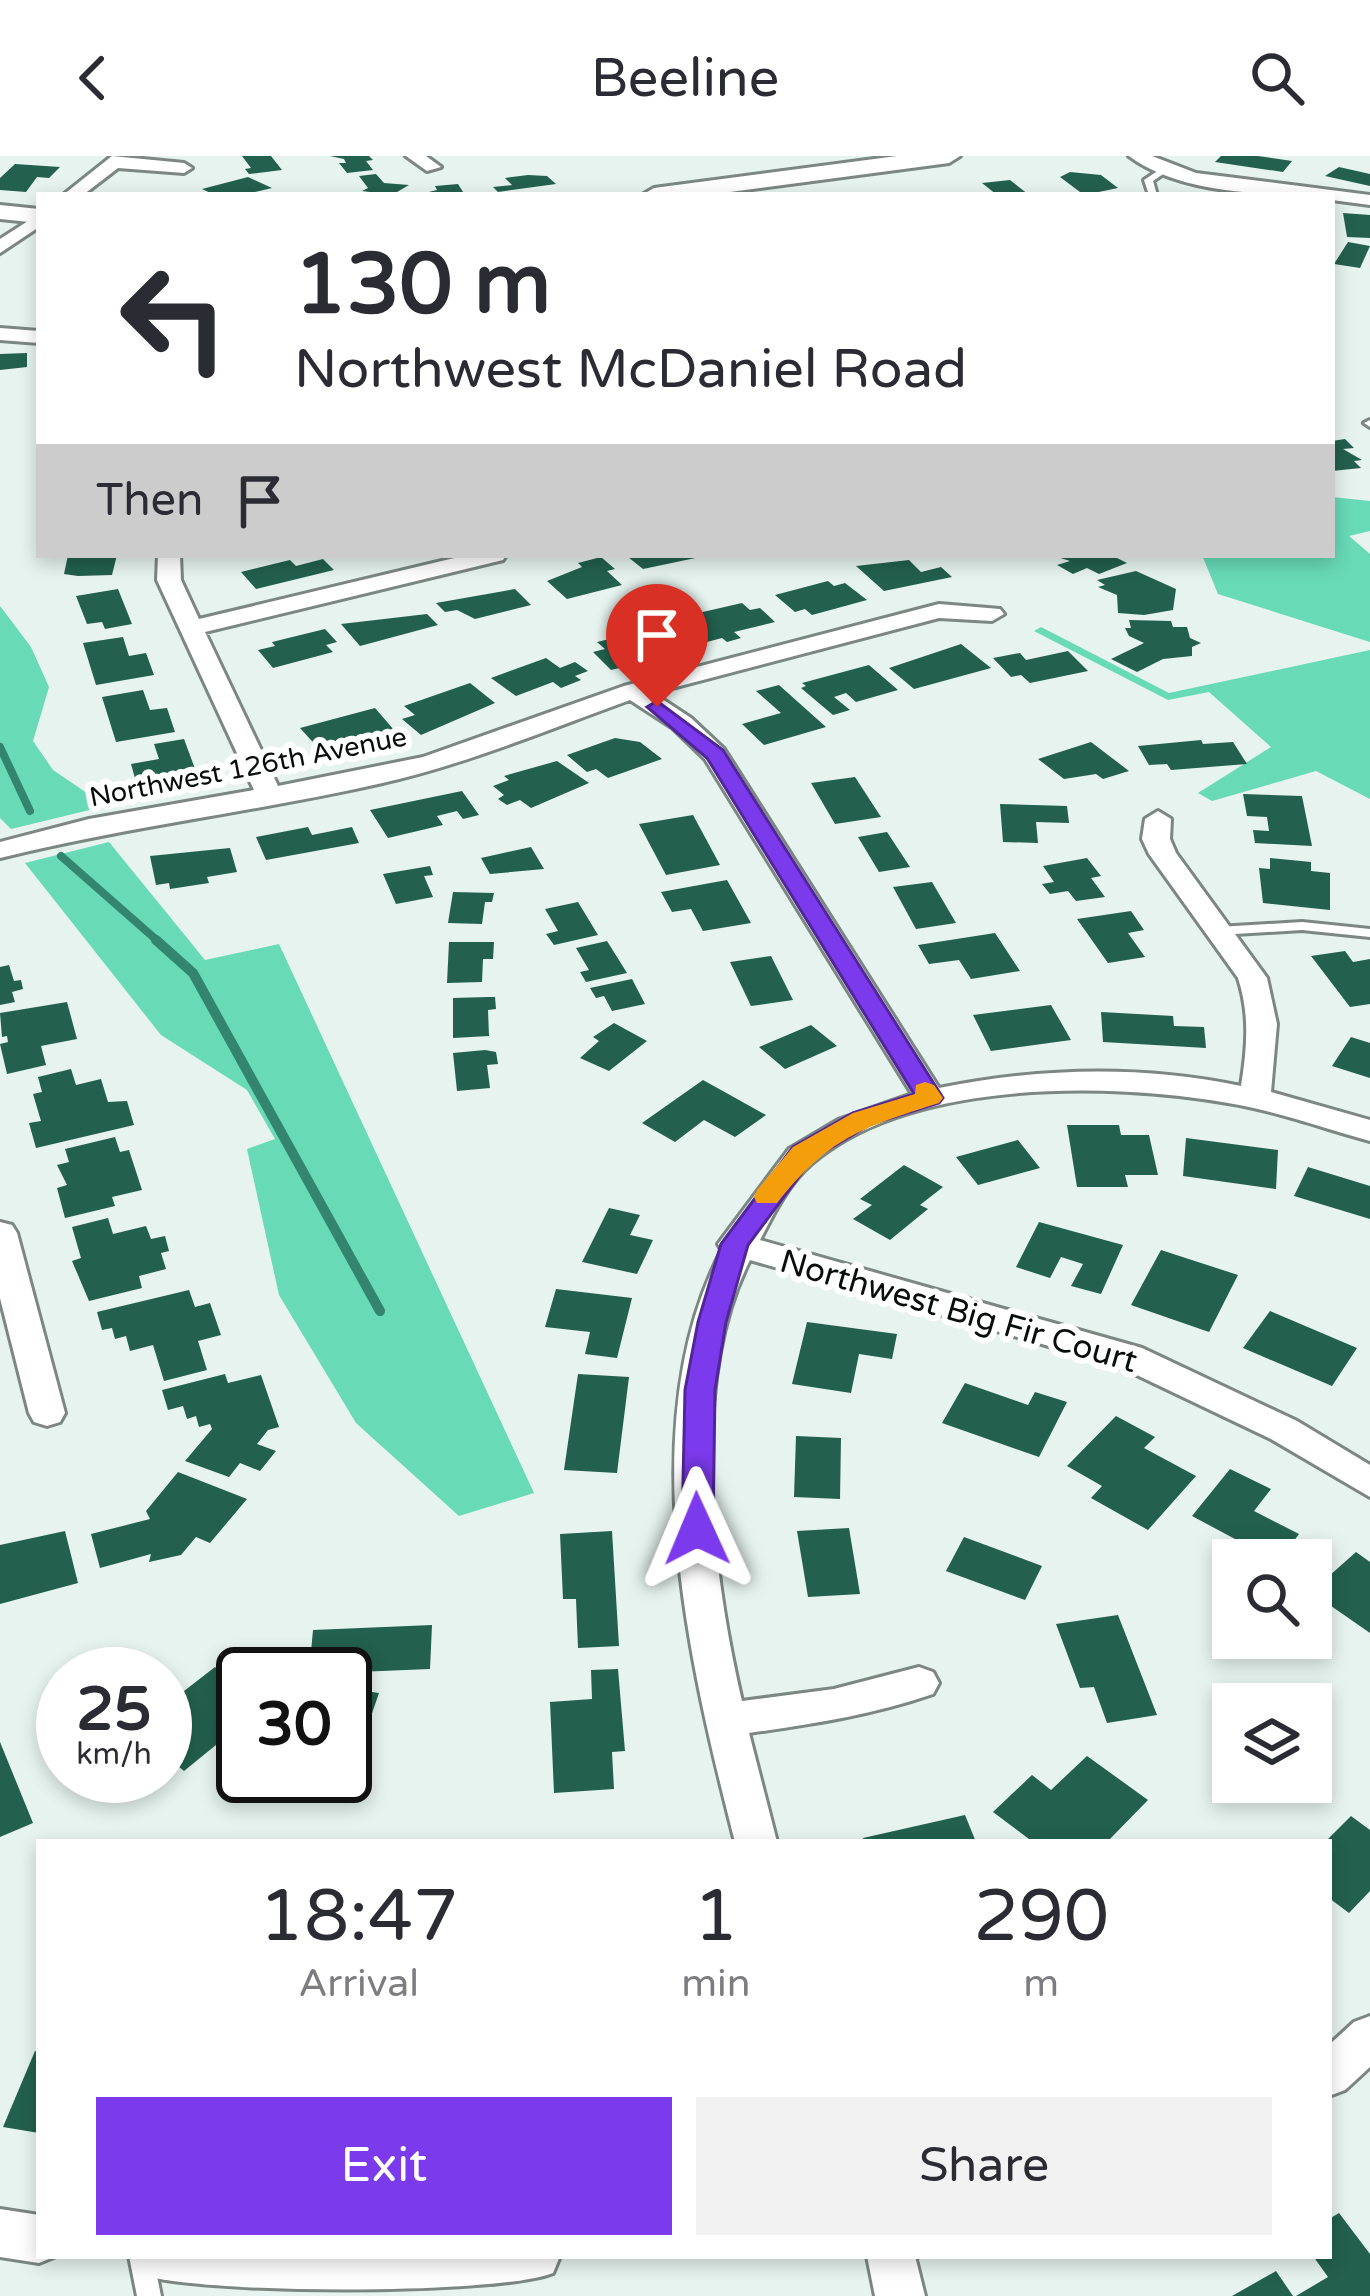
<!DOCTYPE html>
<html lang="en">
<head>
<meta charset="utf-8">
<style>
	body { margin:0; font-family:"Varela Round",sans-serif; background:#f2f2f3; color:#2b2b33; height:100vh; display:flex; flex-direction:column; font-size:45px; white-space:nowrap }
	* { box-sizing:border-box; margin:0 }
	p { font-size:39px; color:#7c7c81 }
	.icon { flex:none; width:66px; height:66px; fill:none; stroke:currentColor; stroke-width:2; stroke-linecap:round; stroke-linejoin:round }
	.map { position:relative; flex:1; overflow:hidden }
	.details { position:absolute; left:36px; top:1683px; width:1296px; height:420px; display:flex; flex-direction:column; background:#fff; border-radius:0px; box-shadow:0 6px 18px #0003 }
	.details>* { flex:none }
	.hud { position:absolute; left:36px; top:36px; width:1299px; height:366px; border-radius:0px; box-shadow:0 6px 18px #0003; background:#fff; color:#2b2b33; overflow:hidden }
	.controls { position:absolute; left:1212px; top:1383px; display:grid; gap:24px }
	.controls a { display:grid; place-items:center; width:120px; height:120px; border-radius:0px; background:#fff; box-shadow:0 6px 18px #0003; font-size:60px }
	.speed { position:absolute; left:36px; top:1491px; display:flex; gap:24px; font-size:60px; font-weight:700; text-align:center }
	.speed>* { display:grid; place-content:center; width:156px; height:156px; border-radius:50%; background:#fff; box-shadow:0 6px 18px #0003; line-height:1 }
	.speed small { font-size:30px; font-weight:400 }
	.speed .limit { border:6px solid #111; border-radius:18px; background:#fff; color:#111 }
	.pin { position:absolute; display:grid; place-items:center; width:102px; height:102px; color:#fff; margin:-123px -51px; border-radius:50% 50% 50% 0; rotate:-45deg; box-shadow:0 0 12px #0007 }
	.pin .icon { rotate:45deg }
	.me { position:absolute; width:132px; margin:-66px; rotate:359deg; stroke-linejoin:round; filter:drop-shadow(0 0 9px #0008) }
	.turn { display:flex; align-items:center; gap:42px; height:252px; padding:0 60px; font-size:54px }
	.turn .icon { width:156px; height:156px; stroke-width:2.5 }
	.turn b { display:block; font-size:84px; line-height:102px }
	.then { display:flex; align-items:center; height:114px; padding:0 60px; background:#0003; gap:24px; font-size:45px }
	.eta { display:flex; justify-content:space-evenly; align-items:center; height:204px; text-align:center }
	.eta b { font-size:72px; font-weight:600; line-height:84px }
	.action { display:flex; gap:24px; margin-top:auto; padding:24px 60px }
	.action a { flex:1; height:138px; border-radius:0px; background:#7c3aed; color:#fff; font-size:48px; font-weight:600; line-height:138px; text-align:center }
	.action a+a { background:#f2f2f3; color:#2b2b33 }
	header { display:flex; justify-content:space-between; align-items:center; height:156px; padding:0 60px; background:#fff; font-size:54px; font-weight:600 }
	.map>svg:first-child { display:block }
</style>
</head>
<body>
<header><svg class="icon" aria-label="back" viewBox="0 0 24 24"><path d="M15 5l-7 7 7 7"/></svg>Beeline<svg class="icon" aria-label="search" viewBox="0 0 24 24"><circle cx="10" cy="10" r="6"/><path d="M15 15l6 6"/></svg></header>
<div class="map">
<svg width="1370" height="2140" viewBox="0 0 1370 2140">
	<rect width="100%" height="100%" fill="#e6f3ee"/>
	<!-- forest -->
	<g fill="#68dab5">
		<path d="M1332,341L1370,345V375L1349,380L1370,398V486L1218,438L1202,399H1332Z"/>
		<path d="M0,450L31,491L49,531L33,585L53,614L106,650L11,673L0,662Z"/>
		<path d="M1041,471L1169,537L1370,494V643L1316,615L1212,645L1198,637L1271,591L1209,536L1168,544L1034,475Z"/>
		<path d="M109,686L205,804L279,788L534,1337L459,1360L356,1267L279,1139L247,993L275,983L247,934L161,879L25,707Z"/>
	</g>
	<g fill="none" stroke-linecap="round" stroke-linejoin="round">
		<!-- stream-far1 -->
		<g stroke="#33866d" stroke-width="8">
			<path d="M0,591L30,655"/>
			<path d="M61,700L160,787"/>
		</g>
		<!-- stream -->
		<path stroke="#33866d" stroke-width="10" d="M156,784L193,817L380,1155"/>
	</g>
	<!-- building -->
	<g fill="#23604d">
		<path d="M242,0H271L282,14L249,18L245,13L251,12Z"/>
		<path d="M330,0H369L373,4L366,5L373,14L347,17L339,7H346L344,3Z"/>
		<path d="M1221,0H1258L1292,5L1283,16L1215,6Z"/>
		<path d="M15,8L60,11L49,22L37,21L26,36L0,34V22Z"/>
		<path d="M1339,11L1370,18V30L1325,20Z"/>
		<path d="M1070,16L1101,19L1118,32L1084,39L1060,21Z"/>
		<path d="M376,18L384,27L409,29L392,39L362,35L368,32L359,20Z"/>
		<path d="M528,19L547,20L556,28L498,36L493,31L512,29L505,22Z"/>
		<path d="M248,21L272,32L242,39H215L202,33Z"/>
		<path d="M1010,24L1029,39H997L982,27Z"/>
		<path d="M458,28L465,39H416L437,34L435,30Z"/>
		<path d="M1343,57L1370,59V82L1347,81Z"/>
		<path d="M1348,86L1370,90L1360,112L1334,108Z"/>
		<path d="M27,197V211L0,214V198Z"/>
		<path d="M1345,283L1354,292L1343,293L1362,304L1354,305L1361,312L1332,315V285Z"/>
		<path d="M68,399H117L112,419L78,420L64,418Z"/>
		<path d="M637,399H705V400L643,413L628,401Z"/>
		<path d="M1051,399H1111L1127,407L1099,418L1087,412L1073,418L1057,409L1070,405Z"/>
		<path d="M601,401L615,413L607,415L622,429L567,443L547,425L582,411L578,407Z"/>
		<path d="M323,403L334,414L256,433L241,416L290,404L296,410Z"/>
		<path d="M909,404L921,416L941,411L952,421L884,435L856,410Z"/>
		<path d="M1136,415L1176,433L1173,454L1144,459L1118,457L1117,439L1098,431L1105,429L1097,424Z"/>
		<path d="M828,425L834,430L845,427L867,444L812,459L805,453L795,456L775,439Z"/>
		<path d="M118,433L132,468L105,473L102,466L87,468L76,440Z"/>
		<path d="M515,433L531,449L475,463L457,454L445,456L436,447Z"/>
		<path d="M742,447L750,454L760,452L775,466L734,476L741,482L727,486L722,482L703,487L687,473L705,468L694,458Z"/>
		<path d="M427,458L438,469L360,490L341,468Z"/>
		<path d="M1129,464L1171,465L1173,471H1187L1190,482L1201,487L1192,491V500L1163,503L1137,516L1111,503L1144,487L1129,480L1125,472H1131Z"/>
		<path d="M660,471L678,488L657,493L661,497L641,502L645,506L611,514L593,496L605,493L597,486Z"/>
		<path d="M325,473L337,486L326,489L333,496L273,512L258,494L275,490L272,486Z"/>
		<path d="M123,481L129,500L146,497L154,519L96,529L83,487Z"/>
		<path d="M961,488L991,512L914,533L889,512Z"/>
		<path d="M1068,495L1088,515L1030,527L1021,519L1011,521L993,502L1020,497L1026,504Z"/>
		<path d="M546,502L560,512L575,506L588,515L575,520L581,524L561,532L553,526L516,540L491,522Z"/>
		<path d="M869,509L898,534L856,546L846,537L834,541L850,554L833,559L801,532L806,530L802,527Z"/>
		<path d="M470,527L495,547L421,579L402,563L415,559L404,550Z"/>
		<path d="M779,529L826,571L764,589L742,568L781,557L756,535Z"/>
		<path d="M143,534L150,554L167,552L175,576L116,586L102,541Z"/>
		<path d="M375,552L401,582L355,595L348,587L320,594L300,572Z"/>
		<path d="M615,582L640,586L662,603L608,622L596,613L587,616L567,599Z"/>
		<path d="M184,583L201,629L165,635L162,629L138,633L131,608L159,603L154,588Z"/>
		<path d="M1201,584L1203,588L1233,586L1247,608L1171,614L1167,608L1149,609L1138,590Z"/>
		<path d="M1091,586L1129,615L1103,623L1096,618L1064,623L1038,603Z"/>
		<path d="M557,605L589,627L531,652L520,644L507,649L498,643L504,639L493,630L509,624L504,620Z"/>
		<path d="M855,621L881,661L835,668L811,627Z"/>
		<path d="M462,635L479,659L463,663L457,655L437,660L443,669L388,682L370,654Z"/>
		<path d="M1243,638L1302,640L1312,690L1255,687L1253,674L1269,675L1267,661L1247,660Z"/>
		<path d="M1000,648L1067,650L1069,667L1036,666L1038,687L1003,686Z"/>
		<path d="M693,659L720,709L666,719L639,668Z"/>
		<path d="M308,671L312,679L352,671L359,687L266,704L256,681Z"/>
		<path d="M887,676L910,711L879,716L858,681Z"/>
		<path d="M531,691L544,713L490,718L481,702Z"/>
		<path d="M230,692L237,716L207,721L209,727L170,733L169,727L156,729L150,700Z"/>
		<path d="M1087,702L1101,720L1091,722L1105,741L1076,745L1068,735L1050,738L1042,728L1054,726L1043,710Z"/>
		<path d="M1270,702L1311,706V715L1330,717V754L1263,747L1259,712L1270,713Z"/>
		<path d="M430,710L433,719L424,720L433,741L396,748L383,718Z"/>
		<path d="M727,724L751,767L703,775L691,753L672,756L661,736Z"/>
		<path d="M932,726L956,767L916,773L893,731Z"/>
		<path d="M453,736L494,737L492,746H485L482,768L448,767Z"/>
		<path d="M578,746L598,779L554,789L546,778L558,775L545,753Z"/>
		<path d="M1131,755L1144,774L1128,777L1145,801L1108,807L1077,763Z"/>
		<path d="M995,777L1020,815L971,823L959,804L929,808L918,789Z"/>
		<path d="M607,785L627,817L586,826L580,816L589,814L576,792Z"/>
		<path d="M449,786H494L493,803H483L482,826L447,827Z"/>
		<path d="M1345,795L1353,806L1370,803V848L1350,851L1311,800Z"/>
		<path d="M771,800L793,844L751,850L730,806Z"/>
		<path d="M9,809L14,825L21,824L23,833L12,836L15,846L0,849V811Z"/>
		<path d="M632,823L645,848L612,855L604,840L596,842L590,832Z"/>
		<path d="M488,841H495L496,853L488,854L489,880L453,882V842Z"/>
		<path d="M67,846L77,883L41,890L46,909L7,918L0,888L8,886L7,880L2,881L0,857Z"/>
		<path d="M1051,849L1071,884L991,895L973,859Z"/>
		<path d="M1101,856L1173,860L1174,870L1204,871L1206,892L1103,886Z"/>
		<path d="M614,867L647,885L609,915L580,902L599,885L593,881Z"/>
		<path d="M811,869L837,890L785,913L759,891Z"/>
		<path d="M1351,881L1370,887V922L1332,910Z"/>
		<path d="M485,894L496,896L498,908L487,909L490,932L457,935L453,897Z"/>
		<path d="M71,913L76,929L101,923L108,946L127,945L134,969L36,992L29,967L41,965L33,938L42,936L38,921Z"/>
		<path d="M703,924L766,959L735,981L704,964L675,986L642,967Z"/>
		<path d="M1067,969H1119L1121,979H1149L1158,1019H1125L1128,1031H1077Z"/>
		<path d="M115,981L120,996L129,994L142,1034L112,1041L115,1050L65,1062L57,1032L67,1029L57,1009L69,1006L65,993Z"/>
		<path d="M1186,982L1278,994L1276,1033L1183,1020Z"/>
		<path d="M1018,984L1040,1012L978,1029L956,1001Z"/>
		<path d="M904,1009L943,1031L920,1049L928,1053L890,1084L853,1063L872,1049L860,1043Z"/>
		<path d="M1308,1011L1370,1030V1063L1294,1040Z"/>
		<path d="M609,1052L640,1059L630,1079L653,1084L637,1118L582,1106Z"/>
		<path d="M108,1062L113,1078L146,1070L151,1083L165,1080L169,1095L161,1097L166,1113L139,1120L142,1132L89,1145L72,1105L81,1102L72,1071Z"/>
		<path d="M1039,1066L1123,1089L1101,1138L1071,1130L1083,1108L1061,1101L1050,1122L1016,1111Z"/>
		<path d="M1161,1094L1238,1119L1209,1176L1131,1149Z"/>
		<path d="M556,1133L632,1142L617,1202L585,1198L590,1176L545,1171Z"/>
		<path d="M189,1134L195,1151L210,1147L221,1179L198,1185L207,1214L164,1225L153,1189L130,1195L126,1180L115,1183L112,1172L102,1174L97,1156Z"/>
		<path d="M1270,1155L1357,1192L1332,1230L1243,1192Z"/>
		<path d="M807,1166L897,1178L892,1203L859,1198L851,1237L792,1228Z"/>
		<path d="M225,1218L228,1227L261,1219L279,1271L268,1274L257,1288L276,1295L260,1315L240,1307L229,1321L185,1305L212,1273L210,1268L199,1271L196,1260L187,1263L183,1250L168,1254L162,1234Z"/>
		<path d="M578,1218L629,1221L617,1317L564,1314Z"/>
		<path d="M965,1227L1028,1249L1035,1236L1067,1246L1039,1301L942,1267Z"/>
		<path d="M1116,1260L1155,1281L1144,1292L1196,1320L1148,1374L1091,1342L1102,1330L1067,1310Z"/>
		<path d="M796,1280L841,1282L840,1343L794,1341Z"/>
		<path d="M1230,1313L1271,1333L1254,1355L1299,1378L1280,1404H1233V1417L1216,1408L1235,1383L1192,1360Z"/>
		<path d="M178,1316L247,1343L210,1387L196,1381L181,1399L149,1406L151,1398L100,1412L91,1378L150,1363L146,1355Z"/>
		<path d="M849,1372L860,1438L808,1441L797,1375Z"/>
		<path d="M65,1375L78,1427L0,1448V1389Z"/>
		<path d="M612,1375L619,1490L578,1492L576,1443H563L560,1378Z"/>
		<path d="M964,1381L1042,1410L1025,1444L946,1415Z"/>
		<path d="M1356,1396L1370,1406V1477L1311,1436Z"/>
		<path d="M1118,1459L1157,1559L1107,1567L1094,1531L1080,1532L1056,1468Z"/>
		<path d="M432,1469L430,1513L309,1518L313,1474Z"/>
		<path d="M215,1511L243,1535V1567L184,1615L165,1599V1566L185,1550L175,1542Z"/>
		<path d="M618,1513L625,1595L612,1596L614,1633L554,1637L550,1546L592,1543L591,1514Z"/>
		<path d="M345,1532L379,1537L368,1569L345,1565Z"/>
		<path d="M0,1586L33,1667L0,1681Z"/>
		<path d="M1087,1600L1148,1644L1107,1686H1033L993,1656L1032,1619L1051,1634Z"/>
		<path d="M965,1659L976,1686H865L863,1682Z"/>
		<path d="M1351,1660L1370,1674V1735L1349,1757L1329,1742V1686H1325Z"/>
		<path d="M35,1895L39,1896V1977L3,1971Z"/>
		<path d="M1339,2057L1370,2098V2140H1296L1328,2121L1313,2100H1329V2063Z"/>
		<path d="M1276,2115L1293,2140H1232Z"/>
	</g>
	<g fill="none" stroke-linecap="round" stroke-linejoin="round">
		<!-- service casing -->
		<g stroke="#7c8782" stroke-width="6">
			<g id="service">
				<path d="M1162,12L1169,14L1153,25L1157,39H1149L1144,24Z"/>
				<path d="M1370,264V271L1364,267Z"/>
				<path d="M1302,766L1370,773V781L1302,774L1218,779L1211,775L1218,771Z"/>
				<path d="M129,2100H153L161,2140H137Z"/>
			</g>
		</g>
		<!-- minor casing -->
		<g stroke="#7c8782" stroke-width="6">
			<g id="minor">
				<path d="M112,0L184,7L192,12L184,17L118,12L83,39H63Z"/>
				<path d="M406,0H426L441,11L427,15Z"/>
				<path d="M1129,0H1152L1196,17L1370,39V49L1332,44V39C1269,39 1181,39 1129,0Z"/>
				<path d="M39,58V71L0,97V83Z"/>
				<path d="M0,172L39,175V187L0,184Z"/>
				<path d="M158,399H180L181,424L199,463L467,399H506L503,404L205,476L278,630L423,601L624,530L939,448L1000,453L1004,458L992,465L939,462L653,537L691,562L724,593L939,932C1038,912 1141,909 1241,930C1247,892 1250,859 1238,822L1149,698L1142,683L1145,663L1158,655L1171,663L1170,683L1176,697L1267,822L1277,868L1271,936L1370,964V985C1322,972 1277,955 1228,947C1108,926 909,923 811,1008C788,1028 774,1057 760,1084L1142,1192L1297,1265L1370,1309V1341L1271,1283L1118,1210L750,1104C688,1225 712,1416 742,1545L834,1533L919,1511L933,1516L939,1527L933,1538C873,1559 812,1568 749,1577L777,1686H735C690,1510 631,1267 722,1094L718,1088L789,993L838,964L912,938L705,603L673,572L630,544C547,574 464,609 378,628C253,656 125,671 0,702V686L89,663L254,634L157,424Z"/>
				<path d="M0,1066L12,1069L17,1077L65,1257L60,1266L47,1270L34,1266L29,1257L0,1142Z"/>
				<path d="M1370,1860V1911L1345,1934L1329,1940V1889L1354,1866Z"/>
				<path d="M0,2053L39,2059V2100H56L39,2107L0,2101Z"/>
				<path d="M130,2100H560L553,2117C500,2139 190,2139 137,2117Z"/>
				<path d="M867,2100H915L925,2140H875Z"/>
			</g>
		</g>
		<!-- secondary casing -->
		<g stroke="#7c8782" stroke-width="6">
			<g id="secondary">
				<path d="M897,0H960L949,7L707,39H642L654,32Z"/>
				<path d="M0,49L39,53V67L0,63Z"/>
			</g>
		</g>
		<!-- service -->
		<use href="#service" fill="#fff" fill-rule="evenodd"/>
		<!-- minor -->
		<use href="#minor" fill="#fff" fill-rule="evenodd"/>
		<!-- secondary -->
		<use href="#secondary" fill="#fff" fill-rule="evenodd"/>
	</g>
	<!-- route -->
	<path fill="#7c3aed" stroke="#51269a" stroke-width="3" d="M657,545L723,594L943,942L939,947L871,968L812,1003L748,1089L726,1166L715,1234L713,1373L708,1382H686L682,1373L685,1234L698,1166L721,1088L793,991L853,957L914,938L707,602L647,551Z"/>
	<!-- slow -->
	<path fill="#f59e0b" d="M925,926L934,929L943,942L939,947C860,972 829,982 777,1047H757L754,1041L757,1034L793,991L853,957L915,938L916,929Z"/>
	<g text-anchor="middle" stroke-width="12" stroke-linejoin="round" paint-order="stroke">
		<!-- far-street labels -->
		<g font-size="27" fill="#080c0b" stroke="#fff">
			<text transform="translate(248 611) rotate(-11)" y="9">Northwest 126th Avenue</text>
		</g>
		<!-- street labels -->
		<g font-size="33" fill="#080c0b" stroke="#fff">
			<text transform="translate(959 1154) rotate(16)" y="12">Northwest Big Fir Court</text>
		</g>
	</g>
</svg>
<div class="controls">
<a><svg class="icon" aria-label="search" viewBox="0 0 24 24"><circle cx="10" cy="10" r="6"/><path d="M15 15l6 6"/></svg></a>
<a><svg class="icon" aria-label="layers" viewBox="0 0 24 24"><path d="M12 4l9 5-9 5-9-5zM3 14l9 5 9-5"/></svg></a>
</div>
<div class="speed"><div>25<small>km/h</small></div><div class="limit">30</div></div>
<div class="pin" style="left:657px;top:551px;background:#d93025"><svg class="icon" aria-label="arrive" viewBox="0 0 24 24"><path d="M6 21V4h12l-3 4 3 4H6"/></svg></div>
<svg class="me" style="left:697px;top:1373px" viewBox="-20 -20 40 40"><path d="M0-17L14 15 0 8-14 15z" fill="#7c3aed" stroke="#fff" stroke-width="4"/></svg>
<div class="hud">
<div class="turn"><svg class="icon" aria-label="left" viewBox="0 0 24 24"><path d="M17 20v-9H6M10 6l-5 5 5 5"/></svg><div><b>130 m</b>Northwest McDaniel Road</div></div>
<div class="then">Then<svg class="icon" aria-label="arrive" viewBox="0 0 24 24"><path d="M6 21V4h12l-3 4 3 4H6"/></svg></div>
</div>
<section class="details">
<div class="eta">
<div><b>18:47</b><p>Arrival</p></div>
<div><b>1</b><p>min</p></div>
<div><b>290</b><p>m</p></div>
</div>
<div class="action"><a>Exit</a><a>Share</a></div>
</section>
</div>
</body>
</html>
